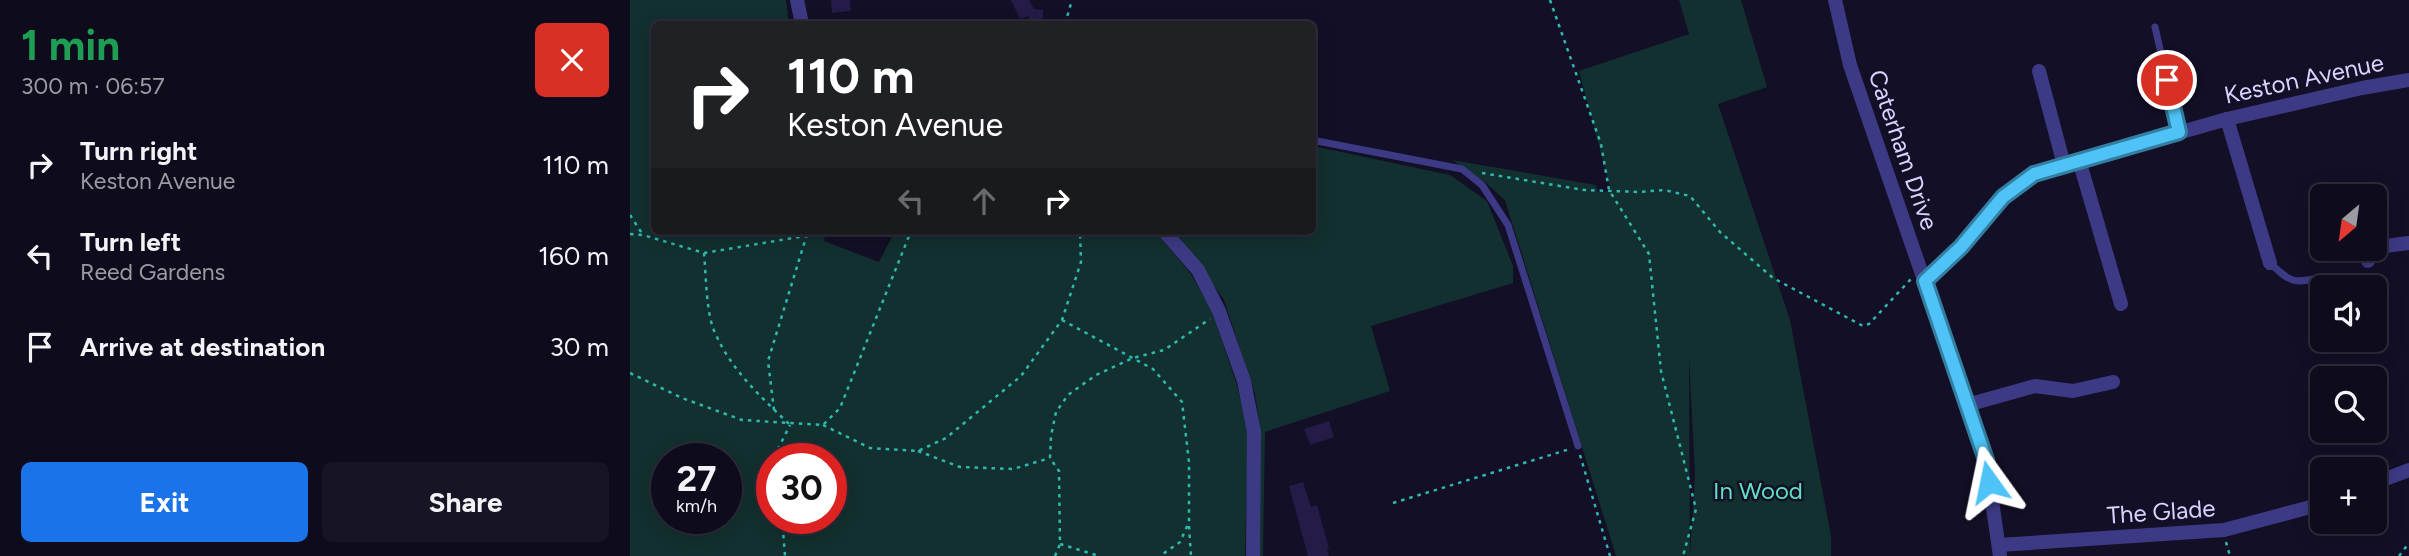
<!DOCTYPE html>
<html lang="en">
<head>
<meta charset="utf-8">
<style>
	body { margin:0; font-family:Figtree,sans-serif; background:#171425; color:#f1f3f6; height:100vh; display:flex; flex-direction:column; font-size:26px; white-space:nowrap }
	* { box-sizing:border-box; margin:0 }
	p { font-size:23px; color:#9b9ba3 }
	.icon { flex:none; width:38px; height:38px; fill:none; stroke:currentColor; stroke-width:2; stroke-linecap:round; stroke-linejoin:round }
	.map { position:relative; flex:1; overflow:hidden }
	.drawer { display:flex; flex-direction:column; background:#0e0b1c; width:630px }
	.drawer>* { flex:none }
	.banner { position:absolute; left:21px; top:21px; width:665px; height:214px; border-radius:10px; box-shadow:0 4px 18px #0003,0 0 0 2px #2e2b3b; background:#202124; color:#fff; overflow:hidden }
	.needle { width:46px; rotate:209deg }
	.controls { position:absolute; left:1680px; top:184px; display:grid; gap:14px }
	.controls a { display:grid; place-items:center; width:77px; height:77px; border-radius:10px; background:#0e0b1c; box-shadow:0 4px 18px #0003,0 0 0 2px #2e2b3b; font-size:35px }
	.speed { position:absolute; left:21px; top:443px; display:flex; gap:14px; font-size:35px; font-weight:700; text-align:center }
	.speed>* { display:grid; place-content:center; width:91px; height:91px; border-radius:50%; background:#0e0b1c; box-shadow:0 4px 18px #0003,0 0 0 2px #2e2b3b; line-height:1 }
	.speed small { font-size:18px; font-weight:400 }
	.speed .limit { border:10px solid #d22; background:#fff; color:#111 }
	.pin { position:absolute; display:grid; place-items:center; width:60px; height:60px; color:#fff; margin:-30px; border:4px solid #fff; border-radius:50%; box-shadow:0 2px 7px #0007 }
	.me { position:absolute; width:77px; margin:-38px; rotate:348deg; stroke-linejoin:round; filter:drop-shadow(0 0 5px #0008) }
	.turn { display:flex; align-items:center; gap:24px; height:147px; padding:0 21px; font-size:32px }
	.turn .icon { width:91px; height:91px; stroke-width:2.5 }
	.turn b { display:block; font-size:49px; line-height:60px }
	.lanes { display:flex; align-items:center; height:66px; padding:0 21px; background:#0003; justify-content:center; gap:35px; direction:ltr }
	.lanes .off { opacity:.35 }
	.round { display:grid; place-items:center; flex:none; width:74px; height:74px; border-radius:10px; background:#171425 }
	.overview { display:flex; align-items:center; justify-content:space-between; height:119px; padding:0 21px }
	h1 { font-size:42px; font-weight:700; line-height:52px; color:#1e9e55 }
	.primary-button { display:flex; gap:14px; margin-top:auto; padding:14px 21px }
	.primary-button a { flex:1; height:80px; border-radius:10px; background:#1a73e8; color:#fff; font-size:28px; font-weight:700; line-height:80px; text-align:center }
	.primary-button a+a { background:#171425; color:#f1f3f6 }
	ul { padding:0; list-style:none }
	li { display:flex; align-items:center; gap:21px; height:91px; padding:0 21px }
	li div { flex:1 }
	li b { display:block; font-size:26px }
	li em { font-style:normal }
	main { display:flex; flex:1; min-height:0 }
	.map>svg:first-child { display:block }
</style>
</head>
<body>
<main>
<section class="drawer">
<div class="overview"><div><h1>1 min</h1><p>300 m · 06:57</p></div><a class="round" style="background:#d93025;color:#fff"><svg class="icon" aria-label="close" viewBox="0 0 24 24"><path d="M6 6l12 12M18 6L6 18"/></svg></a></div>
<ul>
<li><svg class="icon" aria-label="right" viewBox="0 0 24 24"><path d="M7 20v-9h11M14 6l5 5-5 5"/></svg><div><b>Turn right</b><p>Keston Avenue</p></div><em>110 m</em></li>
<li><svg class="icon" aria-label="left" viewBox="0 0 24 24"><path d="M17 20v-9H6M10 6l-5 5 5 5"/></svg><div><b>Turn left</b><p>Reed Gardens</p></div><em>160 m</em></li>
<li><svg class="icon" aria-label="arrive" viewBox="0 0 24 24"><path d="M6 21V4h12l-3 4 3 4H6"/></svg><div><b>Arrive at destination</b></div><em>30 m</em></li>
</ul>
<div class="primary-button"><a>Exit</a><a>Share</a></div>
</section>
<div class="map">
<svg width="1779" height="556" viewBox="0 0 1779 556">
	<rect width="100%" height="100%" fill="#130f26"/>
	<!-- green -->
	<g fill="#12302f" fill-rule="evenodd">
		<path d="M0,0H156L159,24H24V231H196L194,241L249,262L265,231H525L561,274L581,309L606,382L618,429L615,556H0ZM37,458H96V518H37ZM142,458H201V518H142Z"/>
		<path d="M1049,0H1111L1137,87L1088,104L1160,320L1201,536V556H986L875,200L856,183L822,160L966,185L968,192L981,191L949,71L1059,34ZM1059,356L1065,475L1060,556V555Z"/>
		<path d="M683,146L820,175L857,201L883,266V283L741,326L760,391L635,432L633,556H627L630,428L625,394L594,300L545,231H682Z"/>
	</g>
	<!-- building -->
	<g fill="#241b47">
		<path d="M201,0H220L221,11L202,13Z"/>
		<path d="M381,0H399L404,9L413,10V24H399V16L390,19Z"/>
		<path d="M699,421L704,437L680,445L674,429Z"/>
		<path d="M673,482L681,507L687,505L699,548L697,549L699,556H678L659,486Z"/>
	</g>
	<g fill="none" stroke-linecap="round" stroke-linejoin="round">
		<!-- path -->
		<g stroke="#2fb8b0" stroke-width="2.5" stroke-dasharray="3.5 5" stroke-linecap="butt">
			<path d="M920,0L971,144L979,190L1019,254L1031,371L1066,509L1053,556"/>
			<path d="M435,24L442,0"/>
			<path d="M852,173L954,190L1009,192L1034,190L1060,196L1090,232L1143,278L1233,326L1239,324L1281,279"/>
			<path d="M0,215L13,235"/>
			<path d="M0,234L13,235L74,253L175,236"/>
			<path d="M74,253C76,274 76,308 83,328C99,368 129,395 159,424"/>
			<path d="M432,320L523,369L552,402L559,462V522L550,542L530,556"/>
			<path d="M0,373L52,398L112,420L193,425L210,408L281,231"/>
			<path d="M144,410L138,361L178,231"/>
			<path d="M193,425L240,448L288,451L316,438L391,376L432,320L451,262L450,231"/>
			<path d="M288,451L330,467L383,469L420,458"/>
			<path d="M950,455L980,556"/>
			<path d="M149,458V447L160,425"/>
			<path d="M763,503L940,449"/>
			<path d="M152,518L155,556"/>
			<path d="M559,526L561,556"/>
			<path d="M1596,542L1600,556"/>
			<path d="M430,544L469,556"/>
			<path d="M425,556L430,544L429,471L420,458L421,436L426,412L438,395L466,375L503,358L534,350L580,319"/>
			<path d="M1769,556L1779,543"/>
		</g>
		<!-- service -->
		<g stroke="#3d3a85" stroke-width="7">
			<path d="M1525,27L1549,132"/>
			<path d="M682,140L832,169L852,185L878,225L948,446"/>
			<path d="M1640,263C1661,283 1664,284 1692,277L1694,287"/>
		</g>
		<!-- minor -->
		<g stroke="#3d3a85" stroke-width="14">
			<path d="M167,0L172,24"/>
			<path d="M1205,0L1220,65L1356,460L1370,556"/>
			<path d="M1409,71L1434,165"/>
			<path d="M1597,119L1640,263"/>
			<path d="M1449,160L1491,304"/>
			<path d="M534,231L568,270L589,311L614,381L624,432L623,556"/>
			<path d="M1738,261L1747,247L1779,243"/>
			<path d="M1295,281L1331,247L1373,197L1404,174L1597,119L1732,88L1779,80"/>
			<path d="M1337,405L1405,386L1443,391L1483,382"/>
			<path d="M1745,483L1779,470"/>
			<path d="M1369,545L1594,530L1692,504"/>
		</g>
	</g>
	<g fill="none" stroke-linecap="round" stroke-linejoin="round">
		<!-- route casing -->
		<g stroke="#337fa1" stroke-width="18">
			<path id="route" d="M1359,482L1356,460L1295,281L1331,247L1373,197L1404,174L1549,132L1537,80"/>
		</g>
		<!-- route -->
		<use href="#route" stroke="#4fc3f7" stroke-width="12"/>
	</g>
	<g text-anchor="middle" stroke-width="5" stroke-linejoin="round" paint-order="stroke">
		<!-- street labels -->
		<g font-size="24" fill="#d9d4ff" stroke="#130f26">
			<text transform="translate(1674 79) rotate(-12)" y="8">Keston Avenue</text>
			<text transform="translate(1273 150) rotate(71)" y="8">Caterham Drive</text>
			<text transform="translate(1531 512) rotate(-4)" y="8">The Glade</text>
		</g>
		<!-- park labels -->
		<g font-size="24" fill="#5fe0c0" stroke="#130f26">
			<text x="1128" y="499">In Wood</text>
		</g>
	</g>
</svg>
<div class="controls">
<a><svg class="needle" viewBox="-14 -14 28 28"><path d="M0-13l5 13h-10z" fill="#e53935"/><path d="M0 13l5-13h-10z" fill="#9b9ba3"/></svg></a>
<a><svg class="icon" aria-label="sound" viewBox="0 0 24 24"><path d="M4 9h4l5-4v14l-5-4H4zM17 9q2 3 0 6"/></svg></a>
<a><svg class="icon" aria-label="search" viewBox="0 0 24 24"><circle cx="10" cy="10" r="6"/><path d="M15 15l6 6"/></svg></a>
<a>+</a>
</div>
<div class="speed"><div>27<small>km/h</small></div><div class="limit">30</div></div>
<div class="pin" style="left:1537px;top:80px;background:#d93025"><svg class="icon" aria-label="arrive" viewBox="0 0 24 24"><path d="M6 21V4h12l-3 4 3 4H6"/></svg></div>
<svg class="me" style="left:1359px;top:482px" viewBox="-20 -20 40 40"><path d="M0-17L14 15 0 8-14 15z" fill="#4fc3f7" stroke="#fff" stroke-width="4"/></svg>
<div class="banner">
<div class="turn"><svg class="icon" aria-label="right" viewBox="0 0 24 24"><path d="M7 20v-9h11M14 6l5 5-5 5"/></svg><div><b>110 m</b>Keston Avenue</div></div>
<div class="lanes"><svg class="icon off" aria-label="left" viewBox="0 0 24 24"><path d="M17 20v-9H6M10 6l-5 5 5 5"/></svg><svg class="icon off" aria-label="ahead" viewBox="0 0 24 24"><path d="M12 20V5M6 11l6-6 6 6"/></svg><svg class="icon" aria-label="right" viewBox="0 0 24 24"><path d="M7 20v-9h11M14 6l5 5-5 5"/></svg></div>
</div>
</div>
</main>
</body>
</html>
